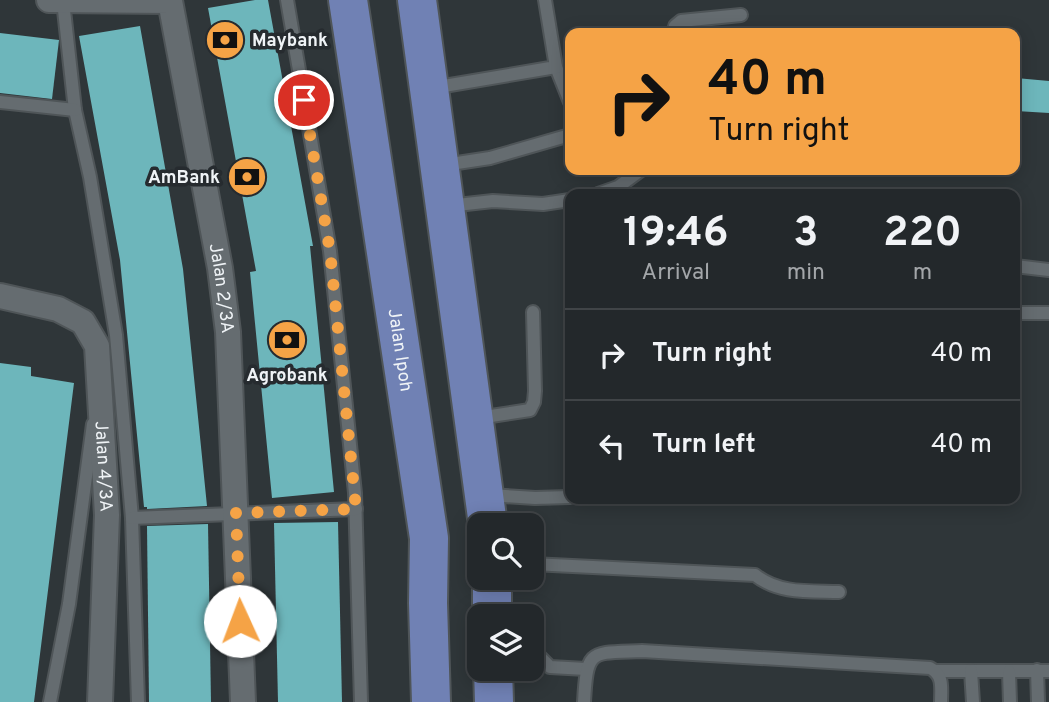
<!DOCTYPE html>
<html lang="en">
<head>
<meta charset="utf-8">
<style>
	body { margin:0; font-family:Overpass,sans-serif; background:#2b3033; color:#f1f3f6; height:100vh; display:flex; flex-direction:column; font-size:26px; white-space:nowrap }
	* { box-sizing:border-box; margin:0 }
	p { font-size:23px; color:#a3a6a9 }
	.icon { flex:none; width:38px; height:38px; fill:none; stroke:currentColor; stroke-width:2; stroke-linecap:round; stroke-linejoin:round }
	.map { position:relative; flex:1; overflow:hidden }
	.side { position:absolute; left:565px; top:189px; width:455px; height:315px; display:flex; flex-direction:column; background:#23282b; border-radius:14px; box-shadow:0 4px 18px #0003,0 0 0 2px #404447 }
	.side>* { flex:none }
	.banner { position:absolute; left:565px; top:28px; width:455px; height:147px; border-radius:14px; box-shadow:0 4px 18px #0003,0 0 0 2px #404447; background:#f5a346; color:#111; overflow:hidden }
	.tools { position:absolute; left:467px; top:513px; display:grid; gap:14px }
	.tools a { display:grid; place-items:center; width:77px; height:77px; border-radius:14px; background:#23282b; box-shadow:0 4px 18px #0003,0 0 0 2px #404447; font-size:35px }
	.pin { position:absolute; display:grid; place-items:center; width:60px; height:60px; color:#fff; margin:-30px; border:4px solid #fff; border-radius:50%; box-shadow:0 2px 7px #0007 }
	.me { position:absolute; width:77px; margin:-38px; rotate:358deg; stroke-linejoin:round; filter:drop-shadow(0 0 5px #0008) }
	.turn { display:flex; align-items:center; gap:24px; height:147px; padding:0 28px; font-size:32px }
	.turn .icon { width:91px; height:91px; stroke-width:2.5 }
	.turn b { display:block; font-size:49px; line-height:60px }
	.eta { display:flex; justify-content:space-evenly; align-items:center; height:119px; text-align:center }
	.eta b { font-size:42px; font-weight:700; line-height:49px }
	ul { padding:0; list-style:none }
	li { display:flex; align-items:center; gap:21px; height:91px; padding:0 28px; border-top:2px solid #404447 }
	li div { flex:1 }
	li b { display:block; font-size:26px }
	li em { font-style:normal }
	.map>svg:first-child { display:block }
</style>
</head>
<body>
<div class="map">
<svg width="1049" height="702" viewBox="0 0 1049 702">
	<rect width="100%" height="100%" fill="#2f3639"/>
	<!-- building -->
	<g fill="#6db6bb">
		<path d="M255,0H268L313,246H310L334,492L272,498L250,272L256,271L208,8Z"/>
		<path d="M140,26L183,269L207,506L147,509V507H144L120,260L79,36Z"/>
		<path d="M0,33L59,40L52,99L0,93Z"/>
		<path d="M1015,78L1049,81V113L1015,111Z"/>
		<path d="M0,363L31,367V376L74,383L34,702H0Z"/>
		<path d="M338,522L342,702H278L274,523Z"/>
		<path d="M208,524L211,702H149L147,526Z"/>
	</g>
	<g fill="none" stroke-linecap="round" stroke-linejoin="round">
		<!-- service casing -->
		<g stroke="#4f5558" stroke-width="16">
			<g id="service">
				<path d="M287,0L330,251L355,493L361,702"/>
				<path d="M63,1L75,110L90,177L116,335L132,518L138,702"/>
				<path d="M675,33V26L681,21L741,15"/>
				<path d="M556,67L570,102"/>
				<path d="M432,88L556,67L545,0"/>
				<path d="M0,102L75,110"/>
				<path d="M444,165L490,158L570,135"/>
				<path d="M598,194L618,187L641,170"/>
				<path d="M448,206L493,201L543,204L570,200"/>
				<path d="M1015,266L1049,270"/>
				<path d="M1015,313H1049"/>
				<path d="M478,418L530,410L534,402L535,391L533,312"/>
				<path d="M489,495L535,498L570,497"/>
				<path d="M132,518L356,509"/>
				<path d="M532,564L755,575C779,594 809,591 839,592"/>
				<path d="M532,649L550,667L586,669"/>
				<path d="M1037,670L1038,702"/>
				<path d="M937,671H1049"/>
				<path d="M971,671L973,702"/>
				<path d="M1009,672L1010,702"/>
				<path d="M50,702L69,604L93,424"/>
				<path d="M584,702C587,648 590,653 642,651L930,668C944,675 941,688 941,702"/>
			</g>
		</g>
		<!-- minor casing -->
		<g stroke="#4f5558" stroke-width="28">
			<g id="minor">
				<path id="s1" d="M49,0L170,1L220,268L228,332L243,702"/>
				<path id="s2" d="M0,296L58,309L83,322L97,346L107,515L100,702"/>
			</g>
		</g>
		<!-- trunk casing -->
		<g stroke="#4f5558" stroke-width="42">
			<g id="trunk">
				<path id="s3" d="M348,0L429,538L428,603L431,702"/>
				<path d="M417,0L488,525"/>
				<path d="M492,616V578"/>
				<path d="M493,668L494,702"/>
			</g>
		</g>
		<!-- service -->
		<use href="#service" stroke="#656c70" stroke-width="12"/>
		<!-- minor -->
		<use href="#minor" stroke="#656c70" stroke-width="24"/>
		<!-- trunk -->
		<use href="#trunk" stroke="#7081b4" stroke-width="38"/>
	</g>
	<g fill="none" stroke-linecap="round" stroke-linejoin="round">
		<!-- route -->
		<path stroke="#f5a346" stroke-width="12" stroke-dasharray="0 21.6" d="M240,621L236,513L356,509L330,251L304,100"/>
	</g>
	<!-- icons -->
	<defs>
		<g id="bank-disc" transform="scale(2.0125)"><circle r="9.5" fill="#f5a346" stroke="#262b2f"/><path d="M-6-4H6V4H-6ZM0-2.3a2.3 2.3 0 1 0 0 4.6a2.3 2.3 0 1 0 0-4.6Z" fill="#111"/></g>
	</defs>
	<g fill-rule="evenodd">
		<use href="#bank-disc" x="225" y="40"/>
		<use href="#bank-disc" x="247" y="177"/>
		<use href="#bank-disc" x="287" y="340"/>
	</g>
	<g text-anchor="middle" stroke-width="7" stroke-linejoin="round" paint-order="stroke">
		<!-- poi labels -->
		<g font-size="18" font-weight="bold" fill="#eff3f6" stroke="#262b2f" text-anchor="start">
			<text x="252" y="46">Maybank</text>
			<text x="220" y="183" text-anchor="end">AmBank</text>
			<text x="287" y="381" text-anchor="middle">Agrobank</text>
		</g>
		<!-- street labels -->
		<g font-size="18" fill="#eff3f6" stroke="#262b2f">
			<text dy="6" stroke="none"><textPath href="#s1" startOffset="413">Jalan 2/3A</textPath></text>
			<text dy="6" stroke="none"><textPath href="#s3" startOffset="354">Jalan Ipoh</textPath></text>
			<text dy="6" stroke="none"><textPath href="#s2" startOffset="236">Jalan 4/3A</textPath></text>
		</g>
	</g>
</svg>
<div class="tools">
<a><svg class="icon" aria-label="search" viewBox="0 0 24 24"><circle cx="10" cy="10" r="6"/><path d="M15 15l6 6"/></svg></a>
<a><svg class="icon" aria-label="layers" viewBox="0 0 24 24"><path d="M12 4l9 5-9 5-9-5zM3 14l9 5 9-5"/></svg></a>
</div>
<div class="pin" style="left:304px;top:100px;background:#d93025"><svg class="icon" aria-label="arrive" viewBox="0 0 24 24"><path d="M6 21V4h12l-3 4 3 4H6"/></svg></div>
<svg class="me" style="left:240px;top:621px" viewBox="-20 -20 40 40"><circle r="19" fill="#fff"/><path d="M0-13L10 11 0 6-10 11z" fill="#f5a346"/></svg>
<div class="banner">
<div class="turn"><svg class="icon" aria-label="right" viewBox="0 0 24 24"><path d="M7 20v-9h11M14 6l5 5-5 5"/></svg><div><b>40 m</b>Turn right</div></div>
</div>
<section class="side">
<div class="eta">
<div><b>19:46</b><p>Arrival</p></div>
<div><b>3</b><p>min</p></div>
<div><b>220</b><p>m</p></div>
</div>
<ul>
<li><svg class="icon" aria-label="right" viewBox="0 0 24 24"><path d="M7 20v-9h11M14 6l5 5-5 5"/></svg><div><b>Turn right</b></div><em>40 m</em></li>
<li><svg class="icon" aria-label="left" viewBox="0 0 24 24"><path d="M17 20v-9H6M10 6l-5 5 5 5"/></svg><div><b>Turn left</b></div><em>40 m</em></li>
</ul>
</section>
</div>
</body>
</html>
